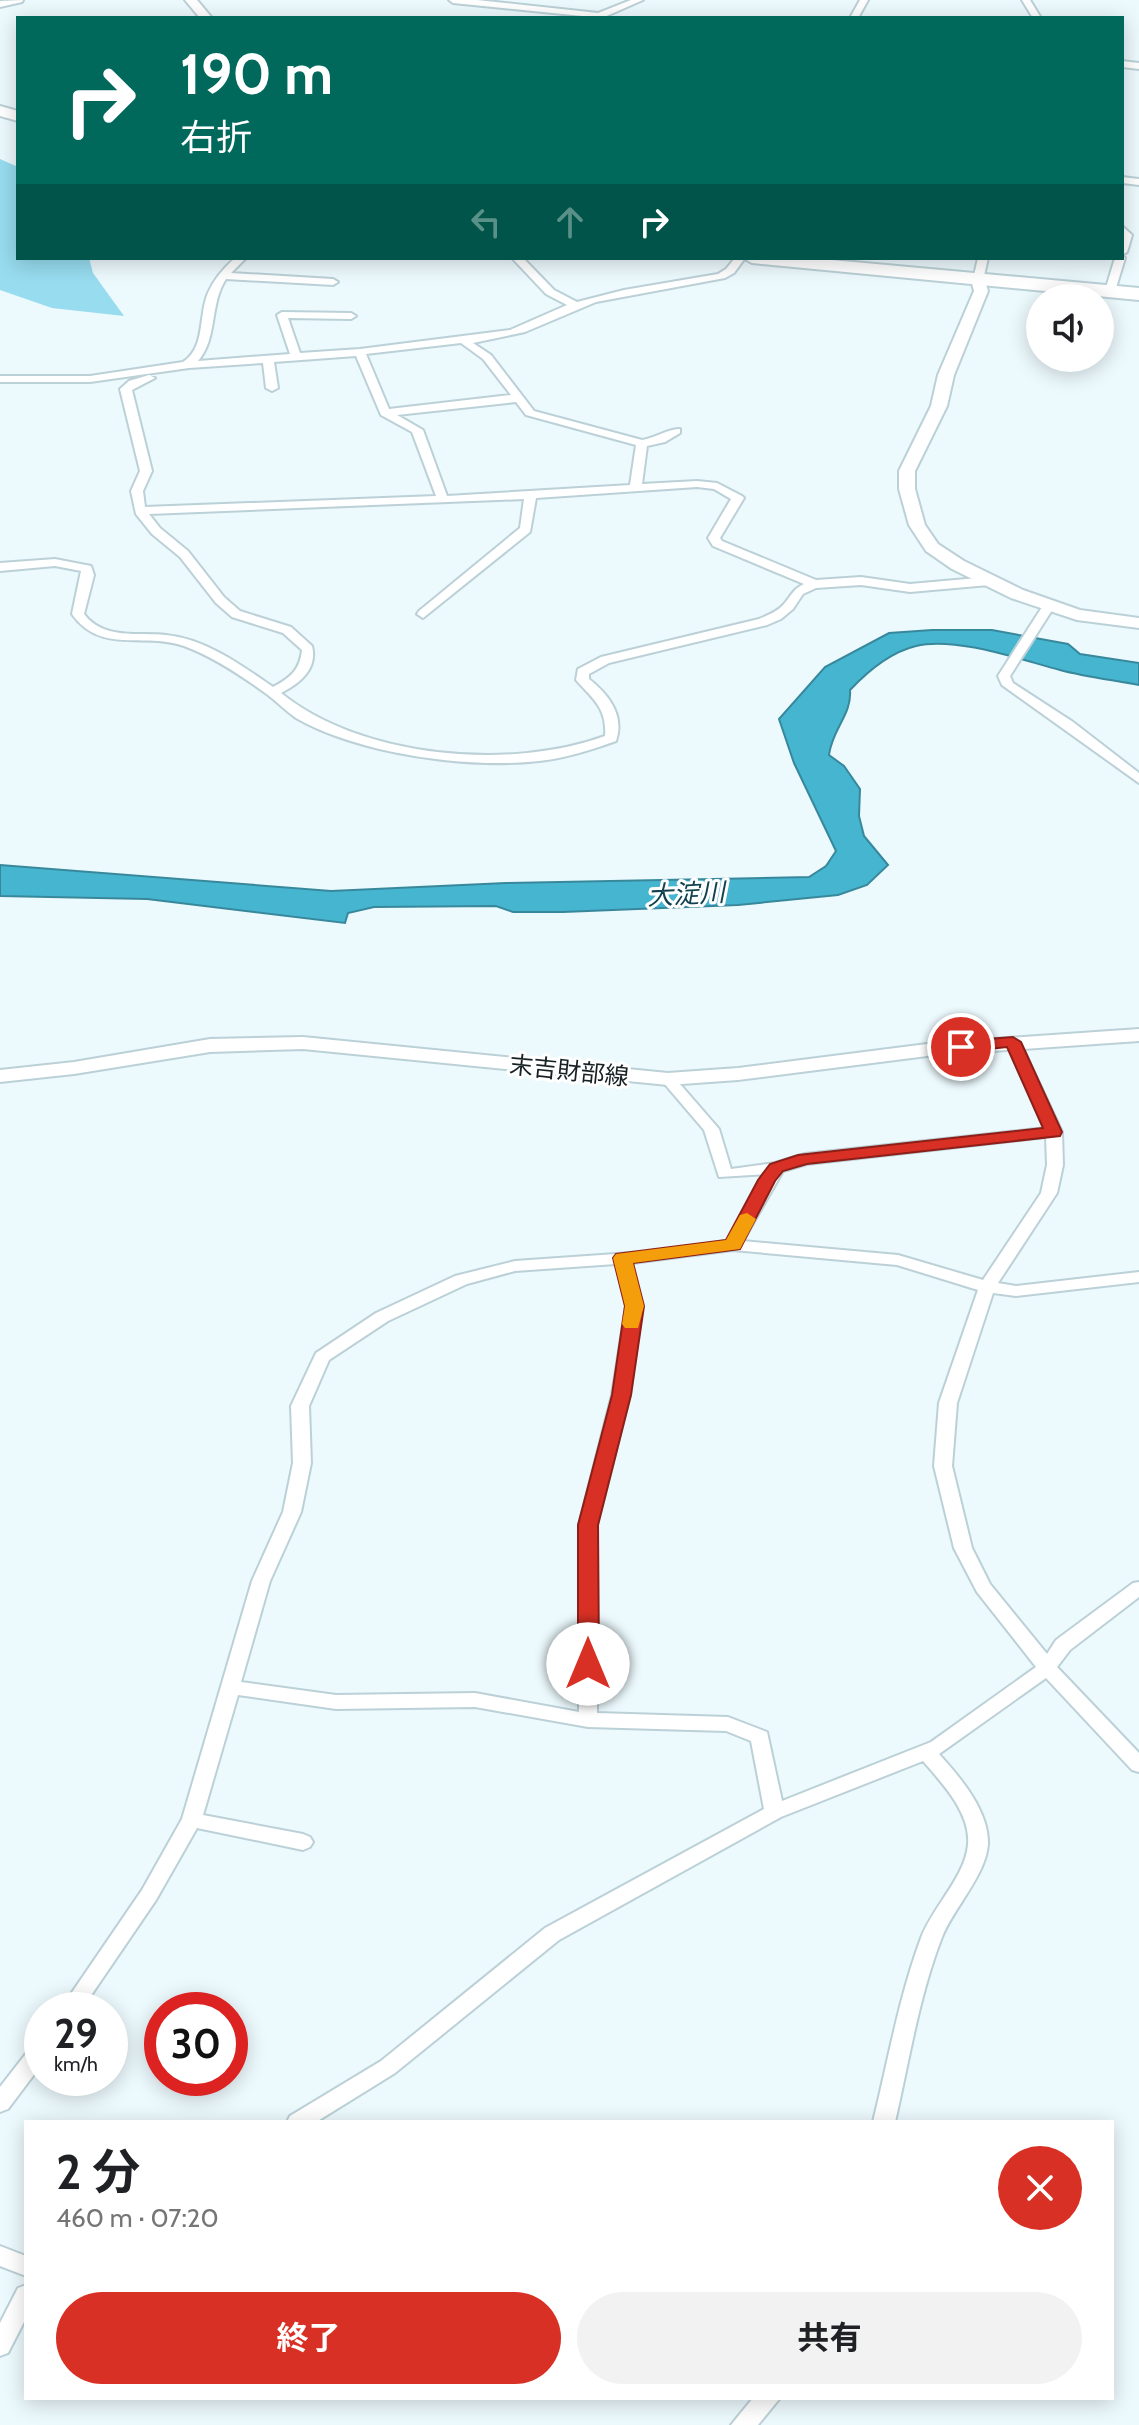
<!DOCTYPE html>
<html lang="ja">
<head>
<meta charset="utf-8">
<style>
	body { margin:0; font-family:Cabin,"Noto Sans JP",sans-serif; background:#f2f2f2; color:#202124; height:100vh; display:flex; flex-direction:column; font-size:30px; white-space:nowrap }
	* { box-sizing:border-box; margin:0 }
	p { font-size:26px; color:#757577 }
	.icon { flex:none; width:44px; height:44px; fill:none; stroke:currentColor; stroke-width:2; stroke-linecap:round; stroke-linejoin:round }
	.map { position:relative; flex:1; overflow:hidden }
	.side { position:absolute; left:24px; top:2120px; width:1090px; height:280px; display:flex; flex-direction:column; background:#fff; border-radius:0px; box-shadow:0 4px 20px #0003 }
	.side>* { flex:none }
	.guide { position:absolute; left:16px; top:16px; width:1108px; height:244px; border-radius:0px; box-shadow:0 4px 20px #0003; background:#00695c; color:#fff; overflow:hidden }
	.buttons { position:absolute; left:1026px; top:284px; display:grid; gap:16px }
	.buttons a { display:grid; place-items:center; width:88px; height:88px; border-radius:50%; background:#fff; box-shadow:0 4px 20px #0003; font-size:40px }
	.speed { position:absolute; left:24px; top:1992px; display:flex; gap:16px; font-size:40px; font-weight:700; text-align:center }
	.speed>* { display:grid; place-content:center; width:104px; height:104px; border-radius:50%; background:#fff; box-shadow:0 4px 20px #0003; line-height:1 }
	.speed small { font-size:20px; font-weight:400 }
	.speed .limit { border:12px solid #d22; background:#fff; color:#111 }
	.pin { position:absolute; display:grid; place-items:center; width:68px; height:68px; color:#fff; margin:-34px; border:4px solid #fff; border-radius:50%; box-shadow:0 2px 8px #0007 }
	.me { position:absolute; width:88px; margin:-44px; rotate:0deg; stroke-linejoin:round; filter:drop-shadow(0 0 6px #0008) }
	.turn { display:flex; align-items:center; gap:28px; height:168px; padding:0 32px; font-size:36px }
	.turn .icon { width:104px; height:104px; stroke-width:2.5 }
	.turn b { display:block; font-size:56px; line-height:68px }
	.lanes { display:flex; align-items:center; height:76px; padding:0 32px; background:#0003; justify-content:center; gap:40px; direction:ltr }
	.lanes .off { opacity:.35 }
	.round { display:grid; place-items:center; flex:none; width:84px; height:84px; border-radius:42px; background:#f2f2f2 }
	.headline { display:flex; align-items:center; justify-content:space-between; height:136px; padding:0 32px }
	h1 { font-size:48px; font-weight:700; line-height:60px }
	.button { display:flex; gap:16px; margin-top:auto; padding:16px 32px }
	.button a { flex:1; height:92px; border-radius:48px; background:#d93025; color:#fff; font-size:32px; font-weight:700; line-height:92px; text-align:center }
	.button a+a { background:#f2f2f2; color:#202124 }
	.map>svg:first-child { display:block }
</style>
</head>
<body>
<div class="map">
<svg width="1139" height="2425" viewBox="0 0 1139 2425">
	<rect width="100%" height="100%" fill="#ecf9fd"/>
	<!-- green -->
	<path fill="#97dcef" d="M0,159L18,167V258H89L93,273L124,316L52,308L0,290Z"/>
	<!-- water -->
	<path fill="#46b5d0" stroke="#38889c" stroke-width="2" d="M932,630H992L1068,644L1080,654L1139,663V685C1113,680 1086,677 1060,670C1022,660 955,636 916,646C891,652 867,672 850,690C852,715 832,729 829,755L844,766L860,789L859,816L864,836L888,865L867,885L838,895L738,905L563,912H513L496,906L374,907L348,913L345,923L147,899L0,896V865L331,891L506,883L809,877L826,866L836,851L794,763L779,719L825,667L889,633Z"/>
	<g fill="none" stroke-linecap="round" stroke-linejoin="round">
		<!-- street casing -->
		<g stroke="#bbd1d7" stroke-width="4">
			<g id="street">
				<path d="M23,0L22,2L0,7V1Z"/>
				<path d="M449,0H477L598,13L631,0H643L602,18L453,3Z"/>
				<path d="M860,0H868L858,18H850Z"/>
				<path d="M1022,0H1030L1041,18H1033Z"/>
				<path d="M1122,61L1139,63V69L1122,67Z"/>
				<path d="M1122,177L1139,179V185L1122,183Z"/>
				<path d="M1122,226L1132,235L1127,252L1122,255Z"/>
				<path d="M1122,255L1125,258L1115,291L1106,293L1105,291L1115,258H1122Z"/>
				<path d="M235,258H246L231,273L333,279L338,282L333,285L226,279C209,305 218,338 198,361L290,354L277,315L282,312L351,313L356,316L351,319L288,318L300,353L360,349L510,330L567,305L546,294L512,258H523L554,290L577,302L624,290L718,274L726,269L735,258H745L734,273L725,278L596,302L525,332L473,343L491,355L534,411L642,440C655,438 670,428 680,429V433L665,442L647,446L642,484L697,481L717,483L742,496L744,498L720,538L722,541L816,580L861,577L910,584L989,577L995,581L989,585L910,592L861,585L816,588L803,594L793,609L781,619L767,625L609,663L589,674V679C608,694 625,715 616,741C591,750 566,758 539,761C468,769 359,754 296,718C286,711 277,702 268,695C242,676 214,657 184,646C144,632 101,655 72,614L81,571L55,566L0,571V563L55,559L91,566L94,575L84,614C103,640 138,632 166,635C206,639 241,665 273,687C290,678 300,670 302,650L283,633L232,617L216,603L180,557L152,534L136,514L131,491L140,471L120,389L129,381L149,375L155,378L132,390L152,471L143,491L145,507L436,496L412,432L381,415L356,356L274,362L278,388L272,391L266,388L263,363L189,368L90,382H0V376H90L183,362C206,347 198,316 208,293C214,279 224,268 235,258ZM461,343L483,359L511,395L389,409L366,354ZM516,402L526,415L636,445L630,485L447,496L423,430L397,415ZM697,487L714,489L731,499L708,538L713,546L804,584C793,589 791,596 784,604C777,612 768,615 759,619L601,657L578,669L576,680C593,699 607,708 605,736C510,771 361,758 281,693C299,684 318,669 312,646L291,627L240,611L224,597L188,551L160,528L149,514L524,499L520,528L419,611L417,614L423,618L530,532L536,498Z"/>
				<path d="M978,258H988L983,280L978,283L973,280Z"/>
				<path d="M1048,603L1054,607L1010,676L1013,683L1073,722L1139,773V783L1002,685L998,676L1044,604Z"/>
				<path d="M1013,1038L1020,1042L1062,1132L1063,1165L1057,1193L998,1283L1016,1286L1139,1272V1282L1016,1296L993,1293L957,1403L952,1466L972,1548L990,1584L1047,1654L1056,1640L1133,1583L1139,1582V1597L1070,1650L1057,1667L1139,1753V1772L1132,1770L1046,1678L939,1754C960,1777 989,1811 988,1844C986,1875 953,1909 942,1937C919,1996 909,2061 895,2122H873C888,2061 899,1997 921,1938C932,1908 965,1877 968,1845C971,1813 942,1783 923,1761L781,1817L559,1940L395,2073L316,2122H287L290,2116L381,2061L545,1928L764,1809L751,1741L726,1731L588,1727L475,1707L336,1709L238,1695L203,1815L303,1834L310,1837L313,1842L310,1847L303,1850L197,1828L156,1900L81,2010H60L142,1890L182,1819L252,1581L283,1512L293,1463L291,1406L316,1353L376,1313L455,1276L515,1261L659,1251L727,1241L766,1174L719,1177L704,1130L663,1082L660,1079L663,1076H673L719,1129L731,1169L775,1163L805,1154L1045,1128L1006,1042ZM1046,1137L1047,1165L1041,1193L983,1280L898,1255L743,1241L783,1171L807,1164ZM733,1250L897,1265L978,1290L939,1403L934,1466L954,1548L977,1592L1036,1667L931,1742L782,1801L767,1732L728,1717L597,1713V1525L630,1395L642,1306L632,1263ZM616,1264L626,1306L612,1395L579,1525V1712L475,1693L336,1695L241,1682L270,1581L301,1512L311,1463L309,1406L329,1360L388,1321L467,1284L515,1271Z"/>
				<path d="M42,2040V2064L8,2109L0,2112V2087L35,2042Z"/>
				<path d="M0,2246L26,2256V2276L0,2266Z"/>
				<path d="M26,2285V2318L8,2353L0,2356V2323L18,2288Z"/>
				<path d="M753,2398H780L758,2425H731Z"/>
			</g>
		</g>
		<!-- secondary casing -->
		<g stroke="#bbd1d7" stroke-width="4">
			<g id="secondary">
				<path d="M185,0H197L212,18H200Z"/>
				<path d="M978,276L985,280L988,291L954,375L947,406L915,471V489L925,525L938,544L964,561L1023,590L1080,610L1139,618V628L1077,620L1011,598L952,569L926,551L909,525L899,489V471L931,406L938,375L974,291L971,280Z"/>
				<path d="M1139,1029V1041L935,1055L738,1080L668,1085L303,1049L210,1052L74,1074L0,1082V1070L74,1062L210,1039L303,1037L668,1073L738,1068L935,1043Z"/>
			</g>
		</g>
		<!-- highway casing -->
		<g stroke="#bbd1d7" stroke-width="4">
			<g id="highway">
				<path d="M0,106L18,111V121L0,116Z"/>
				<path d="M743,258H810L1139,288V300L752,263Z"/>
			</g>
		</g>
		<!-- street -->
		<use href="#street" fill="#fff" fill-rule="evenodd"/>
		<!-- secondary -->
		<use href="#secondary" fill="#fff" fill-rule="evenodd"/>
		<!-- highway -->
		<use href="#highway" fill="#fff" fill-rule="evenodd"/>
	</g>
	<!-- route -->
	<path fill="#d93025" stroke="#8d1f18" stroke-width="2" d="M1013,1037L1021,1042L1062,1132L1060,1136L807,1164L783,1171L775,1181L740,1249L633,1263L644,1306L631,1395L598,1525L599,1664L596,1670H581L578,1664V1525L612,1395L625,1306L613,1258L616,1254L726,1240L758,1180L770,1164L798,1155L1043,1128L1007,1047L961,1052L953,1047L961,1041Z"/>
	<!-- slow -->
	<path fill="#f59e0b" d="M747,1213L756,1219L740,1249L633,1263L644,1306L638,1328H625L622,1324L625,1306L613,1258L616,1254L726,1240L740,1215Z"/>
	<g text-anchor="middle" stroke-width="6" stroke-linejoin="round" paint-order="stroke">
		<!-- street labels -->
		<g font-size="24" fill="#172022" stroke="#fff">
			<text transform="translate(569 1071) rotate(6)" y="8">末吉財部線</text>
		</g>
		<!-- water labels -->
		<g font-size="26" font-style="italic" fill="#11424e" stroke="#fff">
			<text transform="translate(686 894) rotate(-3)" y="9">大淀川</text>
		</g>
	</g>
</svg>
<div class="buttons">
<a><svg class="icon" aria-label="sound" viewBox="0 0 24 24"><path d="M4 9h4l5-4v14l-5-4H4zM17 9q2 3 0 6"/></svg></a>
</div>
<div class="speed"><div>29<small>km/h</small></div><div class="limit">30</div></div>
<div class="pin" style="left:961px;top:1047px;background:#d93025"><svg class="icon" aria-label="arrive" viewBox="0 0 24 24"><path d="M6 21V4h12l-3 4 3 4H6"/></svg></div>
<svg class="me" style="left:588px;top:1664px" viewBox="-20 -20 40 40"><circle r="19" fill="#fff"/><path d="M0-13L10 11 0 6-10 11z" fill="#d93025"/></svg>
<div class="guide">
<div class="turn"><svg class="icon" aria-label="right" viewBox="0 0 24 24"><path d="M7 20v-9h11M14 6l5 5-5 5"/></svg><div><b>190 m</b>右折</div></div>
<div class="lanes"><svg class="icon off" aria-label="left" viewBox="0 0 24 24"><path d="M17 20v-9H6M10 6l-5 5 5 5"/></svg><svg class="icon off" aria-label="ahead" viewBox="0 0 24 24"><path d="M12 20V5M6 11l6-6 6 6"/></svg><svg class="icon" aria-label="right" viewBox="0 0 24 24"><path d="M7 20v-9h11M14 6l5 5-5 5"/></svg></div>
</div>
<section class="side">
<div class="headline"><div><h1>2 分</h1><p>460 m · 07:20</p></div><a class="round" style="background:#d93025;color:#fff"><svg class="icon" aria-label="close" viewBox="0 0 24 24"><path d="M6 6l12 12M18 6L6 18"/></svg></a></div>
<div class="button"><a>終了</a><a>共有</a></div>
</section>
</div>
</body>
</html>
